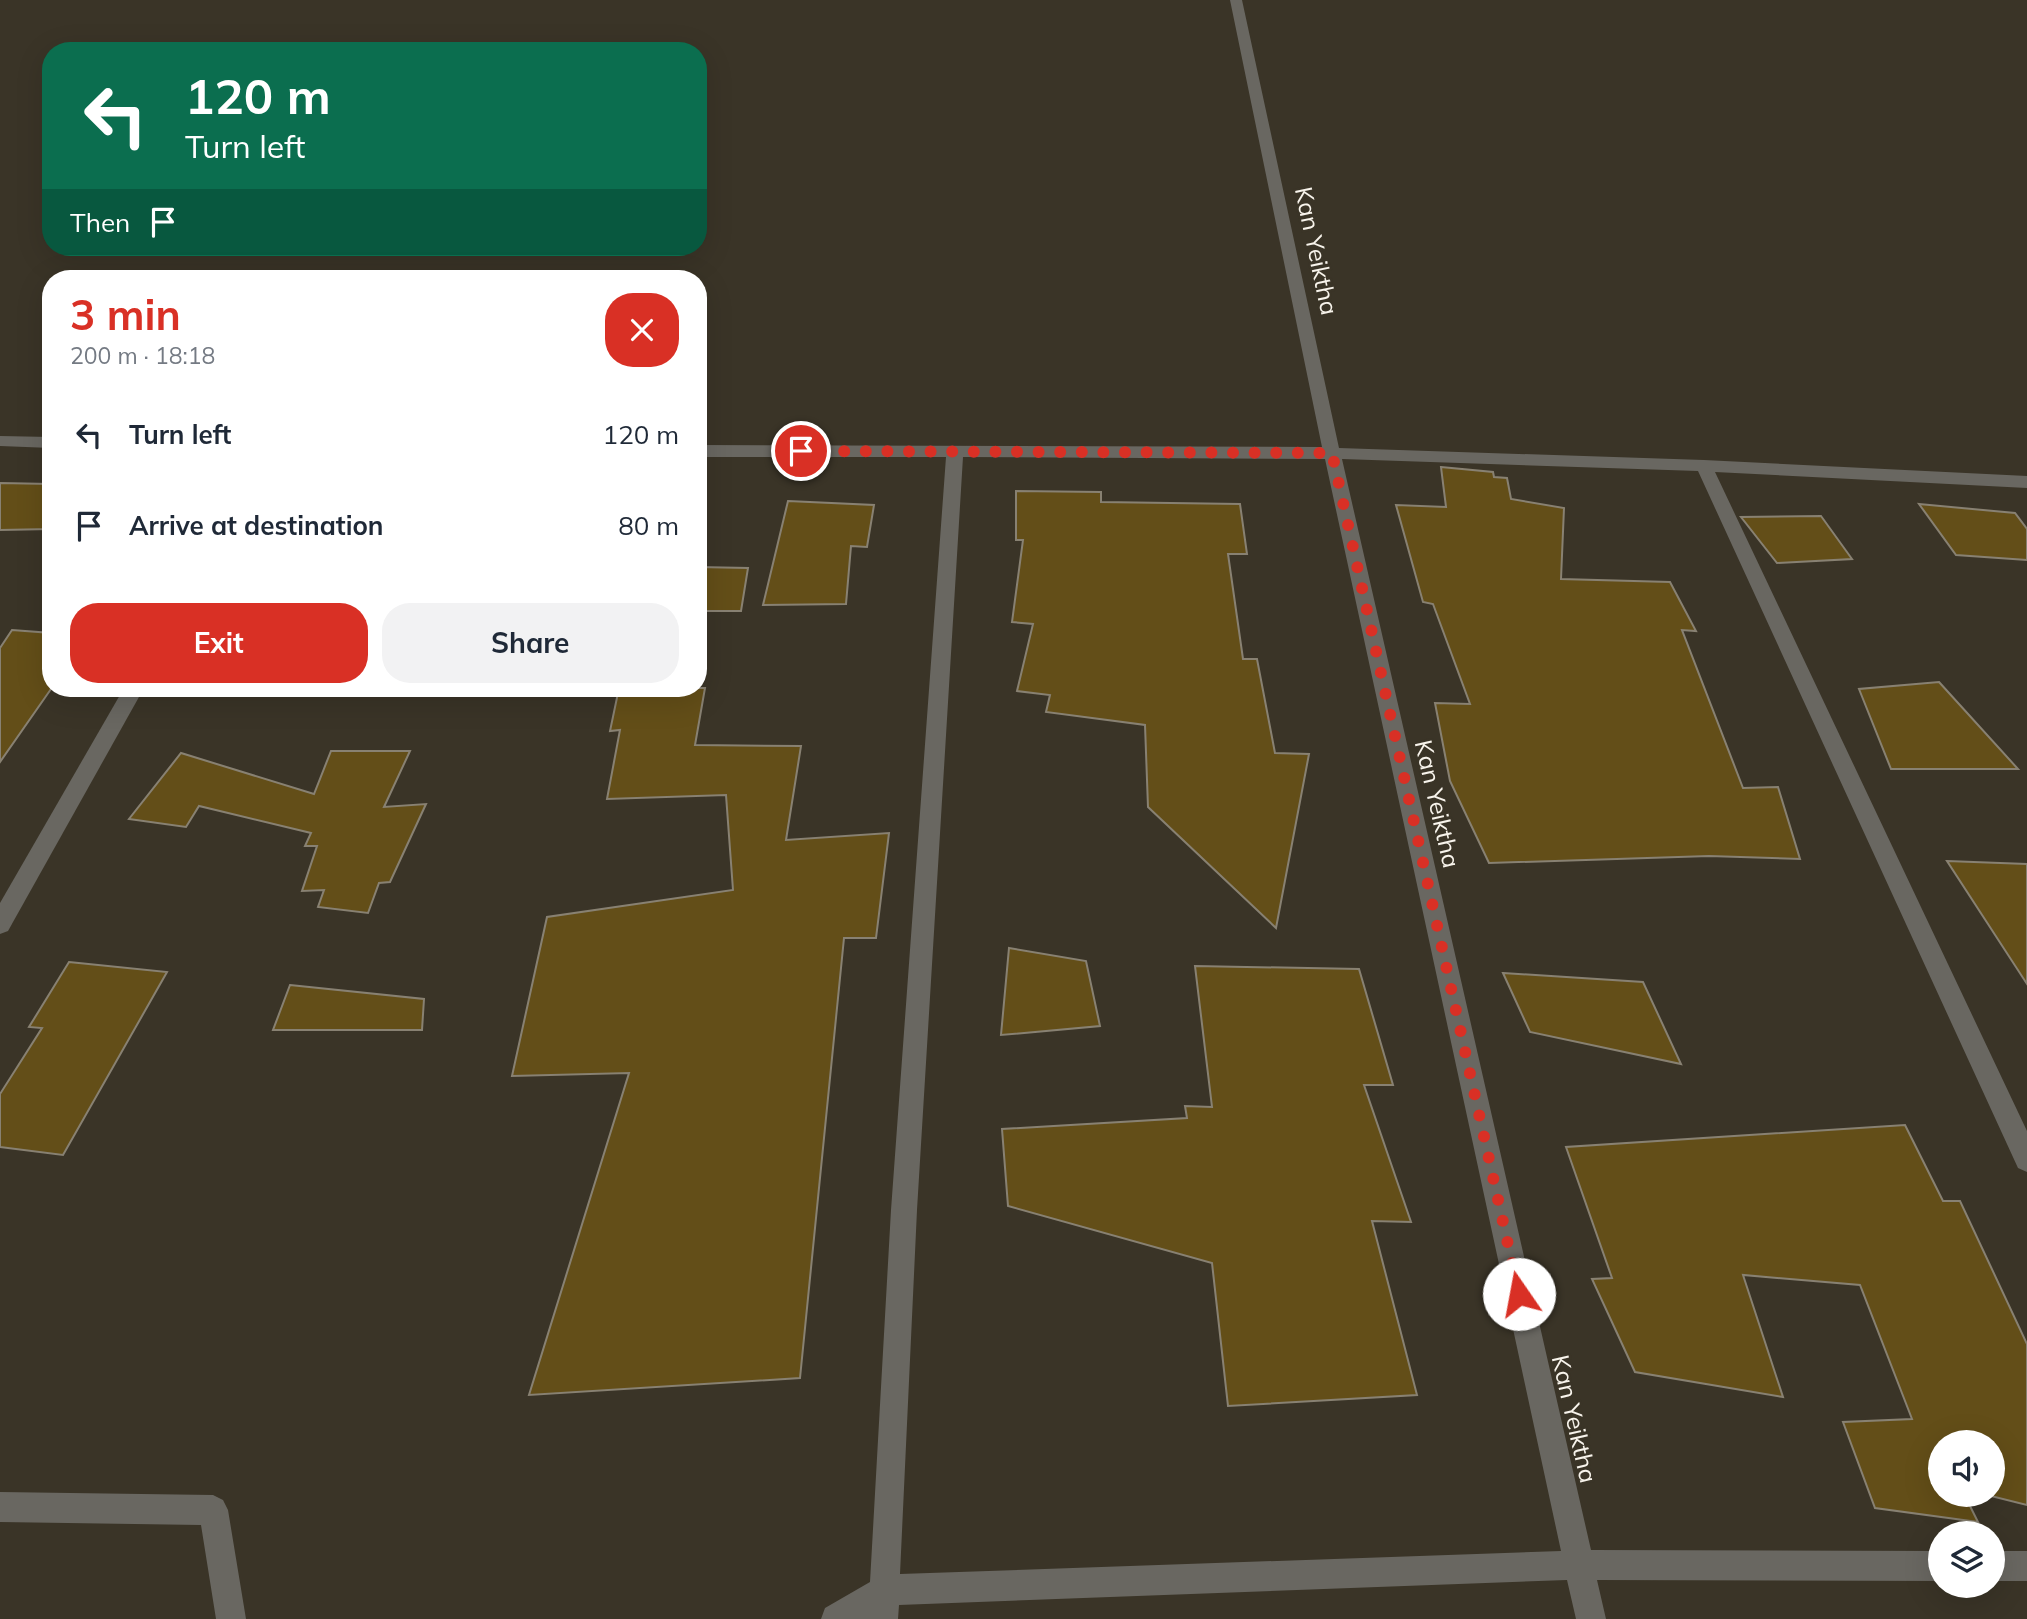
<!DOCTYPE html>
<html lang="en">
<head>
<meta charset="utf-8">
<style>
	body { margin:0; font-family:Mulish,sans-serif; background:#f2f2f3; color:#1f2937; height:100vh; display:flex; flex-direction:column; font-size:26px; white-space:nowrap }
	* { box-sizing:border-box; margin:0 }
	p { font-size:23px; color:#747a83 }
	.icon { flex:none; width:38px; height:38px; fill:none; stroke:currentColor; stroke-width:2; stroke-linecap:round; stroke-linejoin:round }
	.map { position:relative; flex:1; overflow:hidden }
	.sheet { position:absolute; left:42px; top:270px; width:665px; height:427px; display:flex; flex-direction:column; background:#fff; border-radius:28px; box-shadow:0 7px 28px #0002 }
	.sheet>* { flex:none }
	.guide { position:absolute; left:42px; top:42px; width:665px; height:214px; border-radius:28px; box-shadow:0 7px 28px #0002; background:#0b6e4f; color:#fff; overflow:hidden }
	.controls { position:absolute; left:1928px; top:1430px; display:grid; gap:14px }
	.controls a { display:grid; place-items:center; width:77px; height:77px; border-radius:50%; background:#fff; box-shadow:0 7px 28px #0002; font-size:35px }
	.pin { position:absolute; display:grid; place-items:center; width:60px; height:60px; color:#fff; margin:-30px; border:4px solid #fff; border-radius:50%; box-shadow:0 2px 7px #0007 }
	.me { position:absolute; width:77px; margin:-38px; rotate:348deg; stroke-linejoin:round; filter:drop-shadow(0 0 5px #0008) }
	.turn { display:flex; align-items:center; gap:24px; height:147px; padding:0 28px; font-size:32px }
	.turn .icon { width:91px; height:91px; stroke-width:2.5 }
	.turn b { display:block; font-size:49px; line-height:60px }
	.then { display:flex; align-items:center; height:66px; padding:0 28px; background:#0003; gap:14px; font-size:26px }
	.round { display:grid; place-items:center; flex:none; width:74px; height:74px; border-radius:28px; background:#f2f2f3 }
	.head { display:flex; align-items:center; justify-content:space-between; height:119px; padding:0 28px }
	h1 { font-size:42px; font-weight:700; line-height:52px; color:#d93025 }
	.action { display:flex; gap:14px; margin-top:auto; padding:14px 28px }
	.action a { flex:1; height:80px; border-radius:28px; background:#d93025; color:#fff; font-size:28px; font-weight:700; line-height:80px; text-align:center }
	.action a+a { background:#f2f2f3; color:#1f2937 }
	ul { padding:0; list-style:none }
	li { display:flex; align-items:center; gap:21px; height:91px; padding:0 28px }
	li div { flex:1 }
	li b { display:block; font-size:26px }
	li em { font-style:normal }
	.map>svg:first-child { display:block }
</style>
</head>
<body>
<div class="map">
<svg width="2027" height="1619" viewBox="0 0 2027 1619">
	<rect width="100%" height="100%" fill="#3a3427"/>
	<!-- building -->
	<g fill="#634e18" stroke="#888172" stroke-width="2">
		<path d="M1441,467L1493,472L1494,477L1507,478L1511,499L1564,508L1561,579L1670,582L1696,631L1682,630L1743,788L1778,787L1800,859L1709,856L1489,863L1450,781L1435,703L1470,704L1433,604L1423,602L1396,505L1446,507Z"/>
		<path d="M0,483L51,484V529L0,530Z"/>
		<path d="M1016,491L1101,492V502L1240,504L1247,554H1228L1243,659H1257L1275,753L1309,754L1276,928L1148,807L1145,725L1046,712L1050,695L1017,691L1033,624L1012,622L1023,540H1016Z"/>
		<path d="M788,501L874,505L867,547L851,546L846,604L763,605Z"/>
		<path d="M1919,504L2015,513L2027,529V560L1956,555Z"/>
		<path d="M1821,516L1852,559L1777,563L1741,517Z"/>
		<path d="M698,567L748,568L741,611H698Z"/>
		<path d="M12,630L51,633V689L0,762V648Z"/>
		<path d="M1939,682L2018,769H1891L1859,689Z"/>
		<path d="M619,688H705L695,745L801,746L786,840L889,833L876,938H844L800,1378L529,1395L629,1073L512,1076L547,917L733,890L726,795L607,799L620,730L610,731Z"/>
		<path d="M331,751H410L384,807L426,804L390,882L379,883L368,913L318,907L324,890L302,891L317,846H305L311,833L199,806L186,827L129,819L181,753L314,794Z"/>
		<path d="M1947,861L2027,864V984Z"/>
		<path d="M1009,948L1086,961L1100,1026L1001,1035Z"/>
		<path d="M69,962L167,972L63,1155L0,1147V1094L42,1028L29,1027Z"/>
		<path d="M1195,966L1359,969L1393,1085H1364L1411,1222L1372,1221L1417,1395L1228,1406L1212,1263L1008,1206L1002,1129L1187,1118L1185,1106L1212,1107Z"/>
		<path d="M1503,973L1643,982L1681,1064L1530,1032Z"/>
		<path d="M290,985L424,999L422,1030H273Z"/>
		<path d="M1905,1125L1943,1201H1960L2027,1344V1505L1983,1494H1993V1442H1941V1494H1964L1978,1522L1875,1508L1843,1422L1912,1419L1860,1285L1743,1275L1783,1397L1635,1372L1592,1279L1612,1278L1566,1147Z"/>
	</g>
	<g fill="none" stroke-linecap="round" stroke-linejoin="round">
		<!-- street -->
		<g fill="#696761" fill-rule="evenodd">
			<path d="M1230,0H1242L1339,448L1704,460L2027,476V488L1715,472L2027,1131V1172L2018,1168L1698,471L1342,459L1591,1550L1941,1551V1581L1597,1580L1606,1619H1576L1567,1580L899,1605L898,1619H821L825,1608L870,1582L891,1210L946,457H698V445L1322,447ZM963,457L1325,459L1561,1551L900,1574L917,1210Z"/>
			<path d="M0,436L51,437V448L0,446Z"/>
			<path d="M124,688H144L8,931L0,934V903Z"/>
			<path d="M0,1492L213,1495L223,1500L228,1510L246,1619H216L201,1525L0,1522Z"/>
			<rect x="1993" y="1551" width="34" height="30"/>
		</g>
	</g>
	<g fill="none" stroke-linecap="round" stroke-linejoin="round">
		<!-- route -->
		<path stroke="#d93025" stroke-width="12" stroke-dasharray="0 21.6" d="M801,451L1332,453L1519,1294"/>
	</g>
	<g text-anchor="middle" stroke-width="5" stroke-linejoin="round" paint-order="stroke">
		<!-- street labels -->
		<g font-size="24" fill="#f8f4ec" stroke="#3a3427">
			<text transform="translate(1316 251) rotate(78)" y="8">Kan Yeiktha</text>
			<text transform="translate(1437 804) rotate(77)" y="8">Kan Yeiktha</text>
			<text transform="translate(1574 1419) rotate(77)" y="8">Kan Yeiktha</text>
		</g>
	</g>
</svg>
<div class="controls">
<a><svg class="icon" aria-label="sound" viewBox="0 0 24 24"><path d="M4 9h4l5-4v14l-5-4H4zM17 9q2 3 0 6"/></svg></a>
<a><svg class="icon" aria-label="layers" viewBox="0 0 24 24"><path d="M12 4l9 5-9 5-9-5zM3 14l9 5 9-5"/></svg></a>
</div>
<div class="pin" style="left:801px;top:451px;background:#d93025"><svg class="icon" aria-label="arrive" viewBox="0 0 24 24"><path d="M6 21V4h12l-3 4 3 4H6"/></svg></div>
<svg class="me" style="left:1519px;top:1294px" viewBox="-20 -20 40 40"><circle r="19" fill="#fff"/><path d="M0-13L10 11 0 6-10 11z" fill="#d93025"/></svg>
<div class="guide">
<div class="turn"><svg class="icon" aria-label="left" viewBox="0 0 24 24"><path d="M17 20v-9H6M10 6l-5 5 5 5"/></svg><div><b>120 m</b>Turn left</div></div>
<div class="then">Then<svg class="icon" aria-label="arrive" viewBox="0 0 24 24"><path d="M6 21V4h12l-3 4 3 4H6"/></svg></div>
</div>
<section class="sheet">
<div class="head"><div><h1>3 min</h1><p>200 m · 18:18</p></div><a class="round" style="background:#d93025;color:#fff"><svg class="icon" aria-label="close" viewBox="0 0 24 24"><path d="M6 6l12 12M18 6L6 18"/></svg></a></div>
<ul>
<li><svg class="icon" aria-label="left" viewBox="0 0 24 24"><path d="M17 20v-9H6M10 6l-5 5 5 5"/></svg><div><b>Turn left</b></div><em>120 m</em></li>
<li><svg class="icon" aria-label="arrive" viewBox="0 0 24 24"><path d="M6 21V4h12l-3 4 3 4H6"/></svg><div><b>Arrive at destination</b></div><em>80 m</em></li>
</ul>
<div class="action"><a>Exit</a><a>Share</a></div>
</section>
</div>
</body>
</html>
